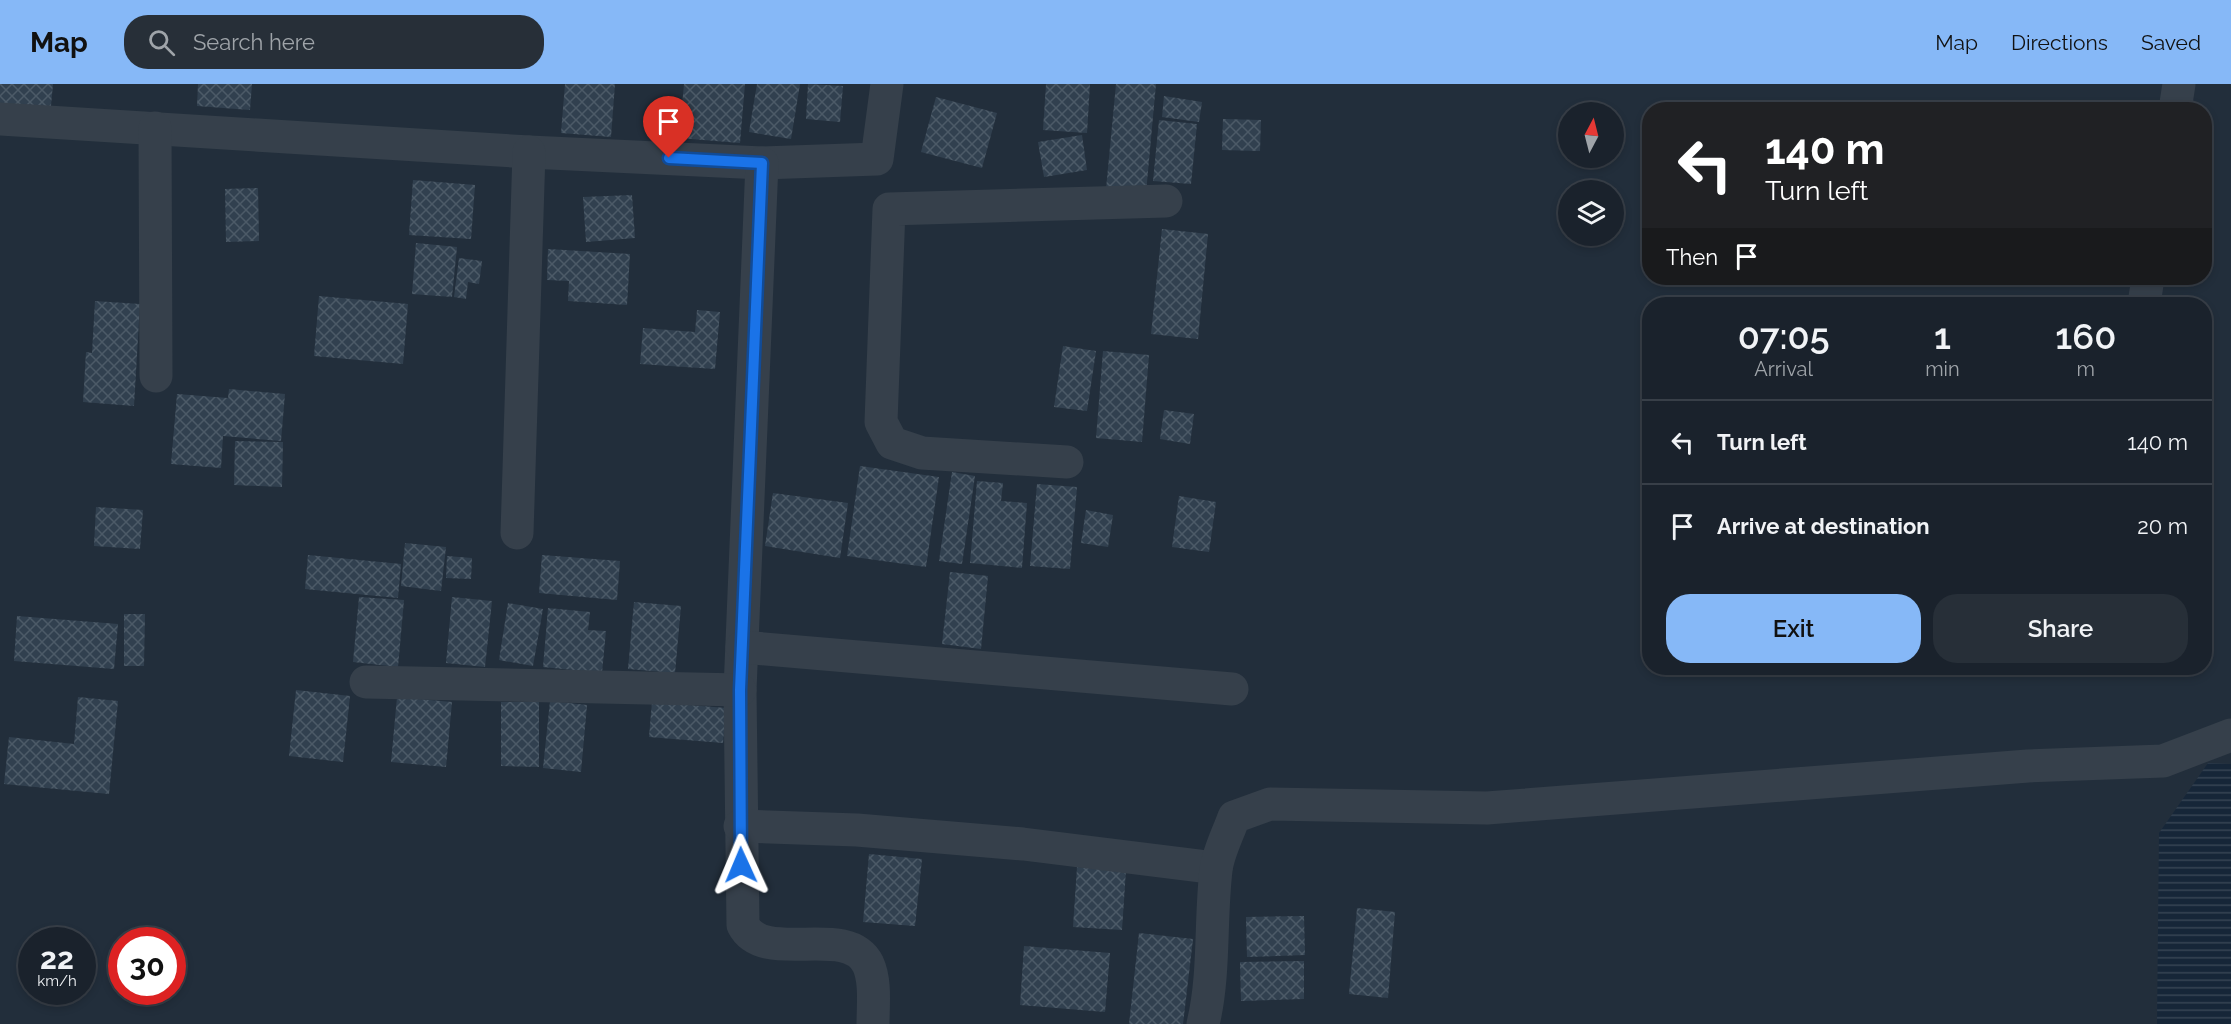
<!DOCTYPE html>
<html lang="en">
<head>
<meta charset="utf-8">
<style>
	body { margin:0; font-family:Raleway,sans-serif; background:#272f38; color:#f1f3f6; height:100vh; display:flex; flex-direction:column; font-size:22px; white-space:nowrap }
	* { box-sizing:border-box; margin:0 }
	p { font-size:20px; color:#9fa4a9 }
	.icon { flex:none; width:33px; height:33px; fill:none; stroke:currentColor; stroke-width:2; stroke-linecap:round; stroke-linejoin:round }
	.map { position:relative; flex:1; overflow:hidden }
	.sheet { position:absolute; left:1642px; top:213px; width:570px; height:378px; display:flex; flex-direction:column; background:#1a222c; border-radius:24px; box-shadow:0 3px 9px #0003,0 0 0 2px #383f48 }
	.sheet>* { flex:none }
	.hud { position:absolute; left:1642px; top:18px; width:570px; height:183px; border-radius:24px; box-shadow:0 3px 9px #0003,0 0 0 2px #383f48; background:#202124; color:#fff; overflow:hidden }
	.needle { width:39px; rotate:7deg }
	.tools { position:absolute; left:1558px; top:18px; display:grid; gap:12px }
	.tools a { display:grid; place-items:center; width:66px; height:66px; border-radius:50%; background:#1a222c; box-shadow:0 3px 9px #0003,0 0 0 2px #383f48; font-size:30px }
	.speed { position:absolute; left:18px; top:843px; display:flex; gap:12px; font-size:30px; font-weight:700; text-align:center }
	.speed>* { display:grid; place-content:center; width:78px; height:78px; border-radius:50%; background:#1a222c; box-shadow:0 3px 9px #0003,0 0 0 2px #383f48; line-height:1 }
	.speed small { font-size:15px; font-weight:400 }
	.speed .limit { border:9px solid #d22; background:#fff; color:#111 }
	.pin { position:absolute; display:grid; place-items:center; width:51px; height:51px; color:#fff; margin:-62px -26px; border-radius:50% 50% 50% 0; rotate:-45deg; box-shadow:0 0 6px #0007 }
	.pin .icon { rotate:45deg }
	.me { position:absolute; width:66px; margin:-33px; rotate:359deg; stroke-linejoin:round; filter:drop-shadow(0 0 4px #0008) }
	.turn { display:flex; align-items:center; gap:21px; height:126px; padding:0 24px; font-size:27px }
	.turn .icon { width:78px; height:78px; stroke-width:2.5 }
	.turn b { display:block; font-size:42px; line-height:51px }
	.then { display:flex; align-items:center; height:57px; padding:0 24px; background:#0003; gap:12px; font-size:22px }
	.eta { display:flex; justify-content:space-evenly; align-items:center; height:102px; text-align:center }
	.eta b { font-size:36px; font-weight:600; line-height:42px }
	.cta { display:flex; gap:12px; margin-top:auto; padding:12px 24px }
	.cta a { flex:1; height:69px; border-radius:24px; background:#86b8f7; color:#111; font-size:24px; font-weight:600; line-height:69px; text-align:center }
	.cta a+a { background:#272f38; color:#f1f3f6 }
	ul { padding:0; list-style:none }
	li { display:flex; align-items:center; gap:18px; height:84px; padding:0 24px; border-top:2px solid #383f48 }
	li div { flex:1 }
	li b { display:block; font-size:22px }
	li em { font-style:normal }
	header { display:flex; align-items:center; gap:36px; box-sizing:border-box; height:84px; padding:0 30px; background:#86b8f7; color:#111 }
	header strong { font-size:28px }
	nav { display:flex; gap:33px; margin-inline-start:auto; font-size:21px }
	.search { width:420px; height:54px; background:#272f38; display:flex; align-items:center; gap:15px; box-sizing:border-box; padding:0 21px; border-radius:24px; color:#9fa4a9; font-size:22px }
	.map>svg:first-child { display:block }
</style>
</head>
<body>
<header>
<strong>Map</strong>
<div class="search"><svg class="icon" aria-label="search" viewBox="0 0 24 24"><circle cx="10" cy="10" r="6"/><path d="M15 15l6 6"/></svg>Search here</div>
<nav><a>Map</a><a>Directions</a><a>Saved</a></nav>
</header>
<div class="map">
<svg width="2231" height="940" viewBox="0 0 2231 940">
	<defs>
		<pattern id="water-rules" width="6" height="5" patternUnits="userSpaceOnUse" patternTransform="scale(1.5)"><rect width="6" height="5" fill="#162638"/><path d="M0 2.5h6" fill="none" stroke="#364453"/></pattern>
		<pattern id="building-cross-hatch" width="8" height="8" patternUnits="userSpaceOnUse" patternTransform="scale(1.5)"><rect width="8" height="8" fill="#31404f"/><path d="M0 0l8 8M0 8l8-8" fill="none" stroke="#4c5a67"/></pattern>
	</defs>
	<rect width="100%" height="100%" fill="#222e3b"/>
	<!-- water -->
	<path fill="url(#water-rules)" d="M2208,679L2231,680V940H2157L2159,749Z"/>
	<!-- building -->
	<g fill="url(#building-cross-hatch)">
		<path d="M0,0H53L50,32L0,27Z"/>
		<path d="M198,0H252L250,26L197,22Z"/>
		<path d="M565,0H615L611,53L561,49Z"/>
		<path d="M684,0H745L740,59L679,54Z"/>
		<path d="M757,0H800L791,55L749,48Z"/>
		<path d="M808,0L843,2L840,38L806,35Z"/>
		<path d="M1046,0H1090L1087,49L1043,46Z"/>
		<path d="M1116,0H1156L1146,109L1106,105Z"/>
		<path d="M1164,12L1202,18L1199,38L1162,33Z"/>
		<path d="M936,13L997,29L982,84L921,68Z"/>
		<path d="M1223,35L1261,36L1260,67L1222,66Z"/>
		<path d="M1159,36L1197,40L1191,100L1153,97Z"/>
		<path d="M1082,51L1087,86L1044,93L1038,58Z"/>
		<path d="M413,96L475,101L471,155L409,151Z"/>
		<path d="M258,104L259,157L226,158L225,105Z"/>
		<path d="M632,111L635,154L586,158L583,113Z"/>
		<path d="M1162,145L1208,150L1198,255L1151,250Z"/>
		<path d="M416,159L457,163L452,213L412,210Z"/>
		<path d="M548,165L630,170L627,221L568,217L569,197L547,196Z"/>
		<path d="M459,174L482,177L479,200L468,198L466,215L454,213Z"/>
		<path d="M319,212L408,220L403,280L314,272Z"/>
		<path d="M95,217L140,220L134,322L83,318L86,268L92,269Z"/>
		<path d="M697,226L720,228L715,285L640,280L643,244L695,248Z"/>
		<path d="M1063,262L1096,267L1087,327L1054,323Z"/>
		<path d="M1103,267L1149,271L1142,358L1096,354Z"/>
		<path d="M229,305L285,310L281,357L223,352L221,384L171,380L177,310L228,314Z"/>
		<path d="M1164,326L1194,330L1190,360L1160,355Z"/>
		<path d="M235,357L283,358L282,403L234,401Z"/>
		<path d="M860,382L939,393L926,483L847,472Z"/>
		<path d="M952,388L975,392L962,480L939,477Z"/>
		<path d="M977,397L1003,399L1001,417L1027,419L1022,484L970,479Z"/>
		<path d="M1037,400L1077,403L1070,485L1030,482Z"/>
		<path d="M773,409L848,419L840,474L765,462Z"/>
		<path d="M1179,412L1216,418L1209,468L1172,463Z"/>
		<path d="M96,423L143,426L140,465L94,462Z"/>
		<path d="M1086,426L1113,431L1108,463L1081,459Z"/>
		<path d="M405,459L446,463L441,507L401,502Z"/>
		<path d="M308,471L401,480L398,514L305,505Z"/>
		<path d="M542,471L620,477L617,516L539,509Z"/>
		<path d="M447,472L472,474L471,495L446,494Z"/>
		<path d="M950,488L988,492L981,565L942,560Z"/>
		<path d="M359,513L404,516L398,583L353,578Z"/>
		<path d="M452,513L492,517L485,583L446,579Z"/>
		<path d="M634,518L681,522L675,589L628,585Z"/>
		<path d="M508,519L543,525L533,582L499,576Z"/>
		<path d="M548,524L590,528L588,546L606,547L602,589L543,583Z"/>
		<path d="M124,530H145L144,582H124Z"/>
		<path d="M17,532L118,540L114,585L14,577Z"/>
		<path d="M296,606L350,612L343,678L289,672Z"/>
		<path d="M78,613L118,617L109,710L4,700L9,653L74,660Z"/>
		<path d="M397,613L452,618L446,683L391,678Z"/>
		<path d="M550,617L587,621L581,688L543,684Z"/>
		<path d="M501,618H539V683L501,682Z"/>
		<path d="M652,618L726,624L723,659L649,653Z"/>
		<path d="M869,770L922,775L915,842L863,838Z"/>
		<path d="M1077,783L1126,786L1122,846L1073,843Z"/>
		<path d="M1357,824L1395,828L1388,914L1349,910Z"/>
		<path d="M1304,832L1305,871L1247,873L1246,833Z"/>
		<path d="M1139,849L1193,855L1183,940H1129Z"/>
		<path d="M1024,862L1110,869L1105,928L1020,921Z"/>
		<path d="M1304,877V915L1241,917L1240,878Z"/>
	</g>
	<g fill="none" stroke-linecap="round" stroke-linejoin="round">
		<!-- minor -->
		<g stroke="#36404b" stroke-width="33">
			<path d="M2175,26L2179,0"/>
			<path d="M0,35L529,68L762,79L877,75L887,0"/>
			<path d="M155,44L156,292"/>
			<path d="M762,79L740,606L743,841C764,882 847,838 868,880C876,897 873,922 873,940"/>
			<path d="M2144,220L2148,194"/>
			<path d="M1067,378L922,369L892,359L881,338L889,125L1166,117"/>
			<path d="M517,449L529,68"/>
			<path d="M742,563L1232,605"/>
			<path d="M366,598L740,606"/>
			<path d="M740,742L857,746L1023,760L1216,784"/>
			<path d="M1203,940C1215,890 1210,837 1216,786C1218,769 1228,750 1234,733L1270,720L1487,724L2028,682L2163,677L2231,651"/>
		</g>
	</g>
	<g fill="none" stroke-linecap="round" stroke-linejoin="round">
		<!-- route casing -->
		<g stroke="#114b97" stroke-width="15">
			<path id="route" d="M669,74L762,79L740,606L741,781"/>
		</g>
		<!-- route -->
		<use href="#route" stroke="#1a73e8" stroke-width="10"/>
	</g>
</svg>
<div class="tools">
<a><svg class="needle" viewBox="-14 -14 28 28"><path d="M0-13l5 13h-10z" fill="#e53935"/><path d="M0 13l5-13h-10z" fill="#9fa4a9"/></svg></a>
<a><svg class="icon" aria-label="layers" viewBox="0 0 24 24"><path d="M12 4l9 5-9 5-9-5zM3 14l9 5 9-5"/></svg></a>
</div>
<div class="speed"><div>22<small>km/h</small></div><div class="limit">30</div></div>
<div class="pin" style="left:669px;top:74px;background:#d93025"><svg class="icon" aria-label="arrive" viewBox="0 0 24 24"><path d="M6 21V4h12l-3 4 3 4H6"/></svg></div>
<svg class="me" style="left:741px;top:781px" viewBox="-20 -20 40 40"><path d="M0-17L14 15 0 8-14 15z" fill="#1a73e8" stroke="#fff" stroke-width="4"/></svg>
<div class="hud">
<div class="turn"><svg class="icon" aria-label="left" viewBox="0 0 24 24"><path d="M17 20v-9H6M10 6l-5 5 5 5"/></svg><div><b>140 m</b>Turn left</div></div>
<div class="then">Then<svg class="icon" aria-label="arrive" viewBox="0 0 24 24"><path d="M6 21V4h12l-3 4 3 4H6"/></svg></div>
</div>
<section class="sheet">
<div class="eta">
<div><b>07:05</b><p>Arrival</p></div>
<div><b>1</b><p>min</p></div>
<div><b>160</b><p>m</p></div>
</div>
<ul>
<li><svg class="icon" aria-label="left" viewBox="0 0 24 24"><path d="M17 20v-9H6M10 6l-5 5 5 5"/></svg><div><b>Turn left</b></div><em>140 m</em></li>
<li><svg class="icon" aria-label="arrive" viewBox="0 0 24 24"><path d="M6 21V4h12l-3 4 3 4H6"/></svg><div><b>Arrive at destination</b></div><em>20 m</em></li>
</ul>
<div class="cta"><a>Exit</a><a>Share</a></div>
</section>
</div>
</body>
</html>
